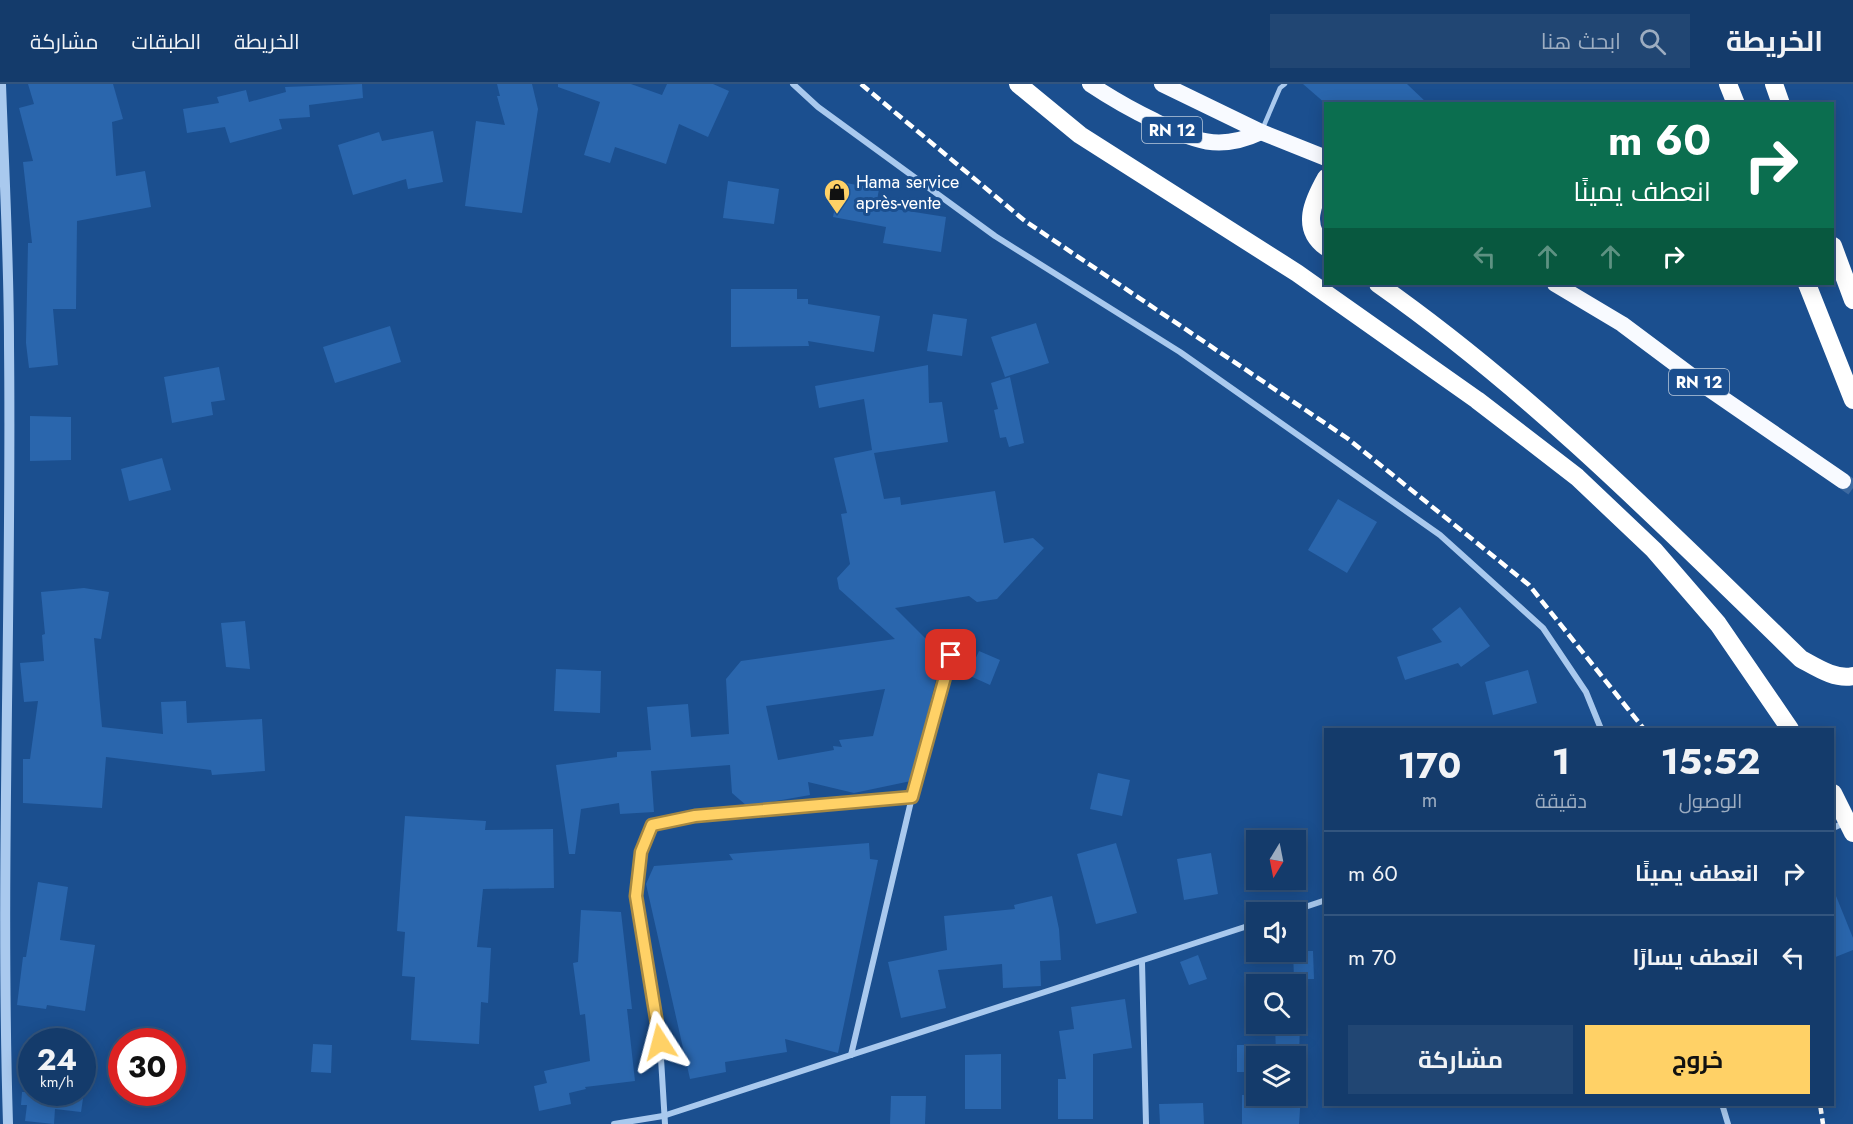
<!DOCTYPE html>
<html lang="ar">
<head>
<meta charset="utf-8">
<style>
	body { margin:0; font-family:Jost,Cairo,sans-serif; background:#214673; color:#f1f3f6; direction:rtl; height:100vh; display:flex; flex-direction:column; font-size:22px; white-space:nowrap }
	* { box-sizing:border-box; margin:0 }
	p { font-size:20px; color:#9dadc1 }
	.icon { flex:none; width:33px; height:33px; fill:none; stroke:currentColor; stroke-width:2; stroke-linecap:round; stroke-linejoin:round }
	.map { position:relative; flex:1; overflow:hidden; direction:ltr }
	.panel { position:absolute; left:1324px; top:644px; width:510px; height:378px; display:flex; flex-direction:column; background:#143b6b; border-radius:0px; box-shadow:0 3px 15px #0003,0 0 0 2px #33557e; direction:rtl }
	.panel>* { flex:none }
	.hud { position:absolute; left:1324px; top:18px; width:510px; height:183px; border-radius:0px; box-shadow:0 3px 15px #0003,0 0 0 2px #33557e; direction:rtl; background:#0b6e4f; color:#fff; overflow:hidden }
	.needle { width:39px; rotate:190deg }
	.buttons { position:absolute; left:1246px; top:746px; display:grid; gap:12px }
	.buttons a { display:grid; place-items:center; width:60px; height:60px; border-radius:0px; background:#143b6b; box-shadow:0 3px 15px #0003,0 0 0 2px #33557e; font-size:30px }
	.speed { position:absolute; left:18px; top:944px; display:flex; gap:12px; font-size:30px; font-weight:700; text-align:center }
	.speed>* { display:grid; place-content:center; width:78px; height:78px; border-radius:50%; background:#143b6b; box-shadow:0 3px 15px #0003,0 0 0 2px #33557e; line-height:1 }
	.speed small { font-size:15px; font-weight:400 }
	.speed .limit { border:9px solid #d22; background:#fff; color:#111 }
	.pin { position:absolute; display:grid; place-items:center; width:51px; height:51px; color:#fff; margin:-26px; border-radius:12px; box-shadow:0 3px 9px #0006 }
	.me { position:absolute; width:66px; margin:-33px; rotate:351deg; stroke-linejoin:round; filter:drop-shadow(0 0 4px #0008) }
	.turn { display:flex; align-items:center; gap:21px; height:126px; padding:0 24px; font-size:27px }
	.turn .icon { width:78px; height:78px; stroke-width:2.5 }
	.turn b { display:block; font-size:42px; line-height:51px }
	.lanes { display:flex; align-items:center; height:57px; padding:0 24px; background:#0003; justify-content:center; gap:30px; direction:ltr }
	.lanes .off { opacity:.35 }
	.eta { display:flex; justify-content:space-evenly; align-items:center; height:102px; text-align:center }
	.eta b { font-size:36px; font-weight:700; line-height:42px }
	.cta { display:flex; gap:12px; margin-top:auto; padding:12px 24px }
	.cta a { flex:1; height:69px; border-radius:0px; background:#ffd166; color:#111; font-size:24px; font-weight:700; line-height:69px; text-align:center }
	.cta a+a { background:#214673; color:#f1f3f6 }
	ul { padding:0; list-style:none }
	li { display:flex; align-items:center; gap:18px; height:84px; padding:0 24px; border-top:2px solid #33557e }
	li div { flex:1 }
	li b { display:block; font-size:22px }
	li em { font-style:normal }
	header { display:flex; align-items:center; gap:36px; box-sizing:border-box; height:84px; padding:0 30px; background:#143b6b; border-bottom:2px solid #33557e }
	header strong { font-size:28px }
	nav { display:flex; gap:33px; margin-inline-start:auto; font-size:21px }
	.search { width:420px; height:54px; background:#214673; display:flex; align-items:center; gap:15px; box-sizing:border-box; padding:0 21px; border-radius:0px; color:#9dadc1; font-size:22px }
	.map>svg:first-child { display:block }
</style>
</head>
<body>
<header>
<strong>الخريطة</strong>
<div class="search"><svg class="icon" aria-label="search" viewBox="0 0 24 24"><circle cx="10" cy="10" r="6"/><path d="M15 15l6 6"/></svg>ابحث هنا</div>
<nav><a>الخريطة</a><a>الطبقات</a><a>مشاركة</a></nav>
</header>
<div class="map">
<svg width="1853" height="1040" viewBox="0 0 1853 1040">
	<rect width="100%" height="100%" fill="#1b4f8f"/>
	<!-- building -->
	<g fill="#2a66ad" fill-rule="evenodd">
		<path d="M28,0H113L123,35L112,38L116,92L145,87L151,123L77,137L76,225H53L58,281L29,284L26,259L28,159H32L23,78L33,77L19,24L34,20Z"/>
		<path d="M362,0L363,14L309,21L310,33L279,35L282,45L230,59L225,43L187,49L183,25L219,19L217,13L246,6L249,18L286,8L285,3Z"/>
		<path d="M497,0H532L538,25L522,129L465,122L476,37L505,41L497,12H500Z"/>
		<path d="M558,0H631L662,11L667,0H713L729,7L708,53L679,40L666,80L615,63L610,79L584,71L600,18L558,3Z"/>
		<path d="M1303,0H1407L1428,20H1326Z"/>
		<path d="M433,47L443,98L408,105L406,95L353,111L338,61L379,48L382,57Z"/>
		<path d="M728,97L779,105L774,140L723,134Z"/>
		<path d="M846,99L879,105L876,122L946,133L941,168L883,159L886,143L833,133L837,113L842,114Z"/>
		<path d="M731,205H797V215H808V220L880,232L874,268L808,257L809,262L731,263Z"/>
		<path d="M933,230L967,235L962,272L927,267Z"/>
		<path d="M1036,239L1049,279L1005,293L991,253Z"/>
		<path d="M390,242L401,278L335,299L323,263Z"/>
		<path d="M928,281L929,319L942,318L948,358L874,369L884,415L900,413L901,421L995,407L1004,459L1033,454L1044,464L997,515L977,518L969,512L895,524L942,571L911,697L854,709L808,698L810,711L747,722L732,709L730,681L651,687L654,728L620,730L619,719L581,725L575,770H569L556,681L617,673V668L651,666L647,623L688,620L691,653L729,650L726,595L741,577L895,555L839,505L837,494L850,480L841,430L847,429L834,374L872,366L864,315L819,324L815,302ZM885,605L873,652L839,656L842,663L833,662L834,666L778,676L766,622Z"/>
		<path d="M219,283L225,316L211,318L213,331L172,339L164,293Z"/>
		<path d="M1010,293L1024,359L1009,363L1006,353L1000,354L994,326L998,325L991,299Z"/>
		<path d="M30,332L71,333V376L30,377Z"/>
		<path d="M162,374L171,406L129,417L121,385Z"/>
		<path d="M1338,415L1377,438L1347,489L1308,466Z"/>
		<path d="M84,504L109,508L101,555L94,554L102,643L163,650L161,618L186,617L187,639L262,635L265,687L212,691L211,686L106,673L102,724L23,719V675H30L38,617L24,618L20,579L44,577L42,551L45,550L41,508Z"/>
		<path d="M1460,523L1490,562L1461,583L1458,579L1405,596L1397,573L1442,558L1432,545Z"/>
		<path d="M245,537L250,585L226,583L221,539Z"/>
		<path d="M979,567L1000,576L990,601L968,591Z"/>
		<path d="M556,585L601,587L600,629L554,627Z"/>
		<path d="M1528,586L1537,619L1493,631L1485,598Z"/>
		<path d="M1098,689L1130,696L1122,732L1090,725Z"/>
		<path d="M405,732L486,737L485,746L553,745L554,804L483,805L477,863L491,864L488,919L481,918L479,960L411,956L415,893L402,892L405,848L397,847Z"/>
		<path d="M869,759L870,775L878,776L838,969L785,955L787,968L725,978L726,988L690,995L646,800L654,782L733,776L729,770Z"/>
		<path d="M1116,759L1137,829L1096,840L1077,770Z"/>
		<path d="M1211,769L1218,810L1184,816L1177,775Z"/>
		<path d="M38,798L68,803L60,856L95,861L85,927L47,921L46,925L17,921L23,873H26Z"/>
		<path d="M1834,807L1853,854V866L1833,874Z"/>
		<path d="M1052,812L1059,845L1061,876L1040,877L1041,902L1003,904L1002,880L938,886L946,924L901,934L888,878L947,866L944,832L1015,825L1014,821Z"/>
		<path d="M581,826L621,828L632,925H627L635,997L585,1003L586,1005L569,1009L571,1020L539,1027L534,1002L547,999L544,987L590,977L585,930L580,931L573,879L578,878Z"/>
		<path d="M1293,867H1313L1314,895H1294Z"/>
		<path d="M1198,871L1207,895L1189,901L1180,878Z"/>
		<path d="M1125,915L1132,964L1093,970V1035H1058V995H1066L1059,947L1074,945L1071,923Z"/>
		<path d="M1275,939H1300L1299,972H1276Z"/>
		<path d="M313,960L332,961L331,989L311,988Z"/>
		<rect x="1237" y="961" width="20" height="27"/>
		<path d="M1001,970V1025H965V971Z"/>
		<path d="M22,1008H84L81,1028L55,1025L54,1040L25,1037L27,1021H21Z"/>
		<path d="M1242,1011H1301L1299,1040H1242Z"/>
		<path d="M891,1012H926L925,1040H890Z"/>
		<path d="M1203,1019L1204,1040H1160L1159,1020Z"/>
	</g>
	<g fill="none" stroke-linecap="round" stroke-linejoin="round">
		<!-- trunk-tunnel -->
		<path stroke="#3d69a0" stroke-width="16" stroke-dasharray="16 8" stroke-linecap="butt" d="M1843,397L1853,404"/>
		<!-- service -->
		<path stroke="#a9c9ee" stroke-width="4.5" d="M1262,46L1280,4L1285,0"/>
		<!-- minor -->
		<g stroke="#a9c9ee" stroke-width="6">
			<path d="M793,0L818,23L995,152L1180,268L1440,451L1543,544L1586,608L1601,645"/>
			<path d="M1833,744L1846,738"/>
			<path d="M1290,828L1326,816"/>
			<path d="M1142,878L1146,1040"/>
			<path d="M851,971L912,713L950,571"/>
			<path d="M1722,1020L1728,1040"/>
			<path d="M614,1040L663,1032L1257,839"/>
			<path d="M665,1040L660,958L636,812L641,768L652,741L695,732L912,713"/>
		</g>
		<!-- tertiary -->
		<path stroke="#a9c9ee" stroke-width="10" d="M1,0C4,87 9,174 9,261C12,521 0,781 8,1040"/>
		<!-- trunk -->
		<g stroke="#f8faff" stroke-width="16">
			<path d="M1090,0C1111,14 1132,26 1155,37C1194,57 1219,68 1261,48"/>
			<path d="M1162,0L1261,48L1326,74"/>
			<path d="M1555,200L1622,240L1709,305L1843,397"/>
		</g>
		<!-- motorway -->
		<g stroke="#fff" stroke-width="18">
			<path d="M1018,0L1080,51L1297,189L1477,316L1577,393L1654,466L1718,540L1790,645"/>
			<path d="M1728,0L1736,20"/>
			<path d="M1774,0L1781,20"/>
			<path d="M1326,94C1313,117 1300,144 1326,163"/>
			<path d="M1833,162L1853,216"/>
			<path d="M1378,200C1533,309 1665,443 1801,575C1816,583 1835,596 1853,592"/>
			<path d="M1807,200L1853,316"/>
			<path d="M1833,709L1853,749"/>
		</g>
		<!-- rail -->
		<g stroke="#fff" stroke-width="4.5" stroke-dasharray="10 4.5" stroke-linecap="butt">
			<path d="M861,0L1025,137L1347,354L1529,501L1644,645"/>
			<path d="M1820,1020L1823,1040"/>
		</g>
	</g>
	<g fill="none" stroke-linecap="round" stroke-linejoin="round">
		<!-- route casing -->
		<g stroke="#a68842" stroke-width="15">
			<path id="route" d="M660,958L636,812L641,768L652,741L695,732L912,713L951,571"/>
		</g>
		<!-- route -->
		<use href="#route" stroke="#ffd166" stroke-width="10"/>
	</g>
	<!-- icons -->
	<defs>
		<g id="shop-pin" transform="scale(1.35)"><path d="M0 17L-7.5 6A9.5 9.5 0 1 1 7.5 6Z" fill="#ffd166" stroke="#1b4f8f"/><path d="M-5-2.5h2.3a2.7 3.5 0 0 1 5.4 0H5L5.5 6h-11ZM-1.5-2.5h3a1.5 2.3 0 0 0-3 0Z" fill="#111"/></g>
	</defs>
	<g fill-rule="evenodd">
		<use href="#shop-pin" x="837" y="108"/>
	</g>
	<g text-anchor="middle" stroke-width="6" stroke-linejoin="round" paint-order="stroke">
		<!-- shield labels -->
		<g fill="#1b4f8f" stroke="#bbcadd" stroke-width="1.5">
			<rect x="1142" y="33" width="60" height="26" rx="4.5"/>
			<rect x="1669" y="285" width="60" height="26" rx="4.5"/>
		</g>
		<g font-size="16" font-weight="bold" fill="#fff">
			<text x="1172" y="52">RN 12</text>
			<text x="1699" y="304">RN 12</text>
		</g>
		<!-- poi labels -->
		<g font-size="18" fill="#fff" stroke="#1b4f8f" text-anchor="start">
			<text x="856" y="104">Hama service<tspan x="856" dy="21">après-vente</tspan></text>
		</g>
	</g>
</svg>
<div class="buttons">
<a><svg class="needle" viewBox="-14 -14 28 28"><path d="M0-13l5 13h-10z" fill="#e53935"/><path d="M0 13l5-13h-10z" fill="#9dadc1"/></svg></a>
<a><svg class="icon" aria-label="sound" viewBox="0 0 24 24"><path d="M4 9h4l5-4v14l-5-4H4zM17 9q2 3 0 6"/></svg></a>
<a><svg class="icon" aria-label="search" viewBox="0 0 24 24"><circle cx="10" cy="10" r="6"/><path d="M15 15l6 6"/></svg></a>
<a><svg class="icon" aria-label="layers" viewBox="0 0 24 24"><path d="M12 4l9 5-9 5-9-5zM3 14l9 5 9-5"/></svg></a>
</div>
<div class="speed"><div>24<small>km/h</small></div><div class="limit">30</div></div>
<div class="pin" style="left:951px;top:571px;background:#d93025"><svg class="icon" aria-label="arrive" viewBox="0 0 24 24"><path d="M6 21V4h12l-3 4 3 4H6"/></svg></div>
<svg class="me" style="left:660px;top:958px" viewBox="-20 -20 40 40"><path d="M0-17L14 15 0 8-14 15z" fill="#ffd166" stroke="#fff" stroke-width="4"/></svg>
<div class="hud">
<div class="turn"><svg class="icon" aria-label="right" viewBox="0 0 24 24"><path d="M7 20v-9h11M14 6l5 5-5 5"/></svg><div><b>60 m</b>انعطف يمينًا</div></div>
<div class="lanes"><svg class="icon off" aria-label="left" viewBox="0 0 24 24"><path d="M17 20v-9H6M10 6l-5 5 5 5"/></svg><svg class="icon off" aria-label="ahead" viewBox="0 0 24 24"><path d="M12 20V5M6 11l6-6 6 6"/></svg><svg class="icon off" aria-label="ahead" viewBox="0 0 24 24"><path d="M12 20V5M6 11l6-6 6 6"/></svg><svg class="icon" aria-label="right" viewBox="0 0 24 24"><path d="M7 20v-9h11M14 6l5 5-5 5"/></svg></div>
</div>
<section class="panel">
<div class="eta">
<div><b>15:52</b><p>الوصول</p></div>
<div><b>1</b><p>دقيقة</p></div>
<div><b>170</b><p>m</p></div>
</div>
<ul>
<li><svg class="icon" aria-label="right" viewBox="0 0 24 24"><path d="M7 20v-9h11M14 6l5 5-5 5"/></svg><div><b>انعطف يمينًا</b></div><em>60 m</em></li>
<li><svg class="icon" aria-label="left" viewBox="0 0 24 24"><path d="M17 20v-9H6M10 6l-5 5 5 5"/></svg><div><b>انعطف يسارًا</b></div><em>70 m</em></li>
</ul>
<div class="cta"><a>خروج</a><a>مشاركة</a></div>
</section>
</div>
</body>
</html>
